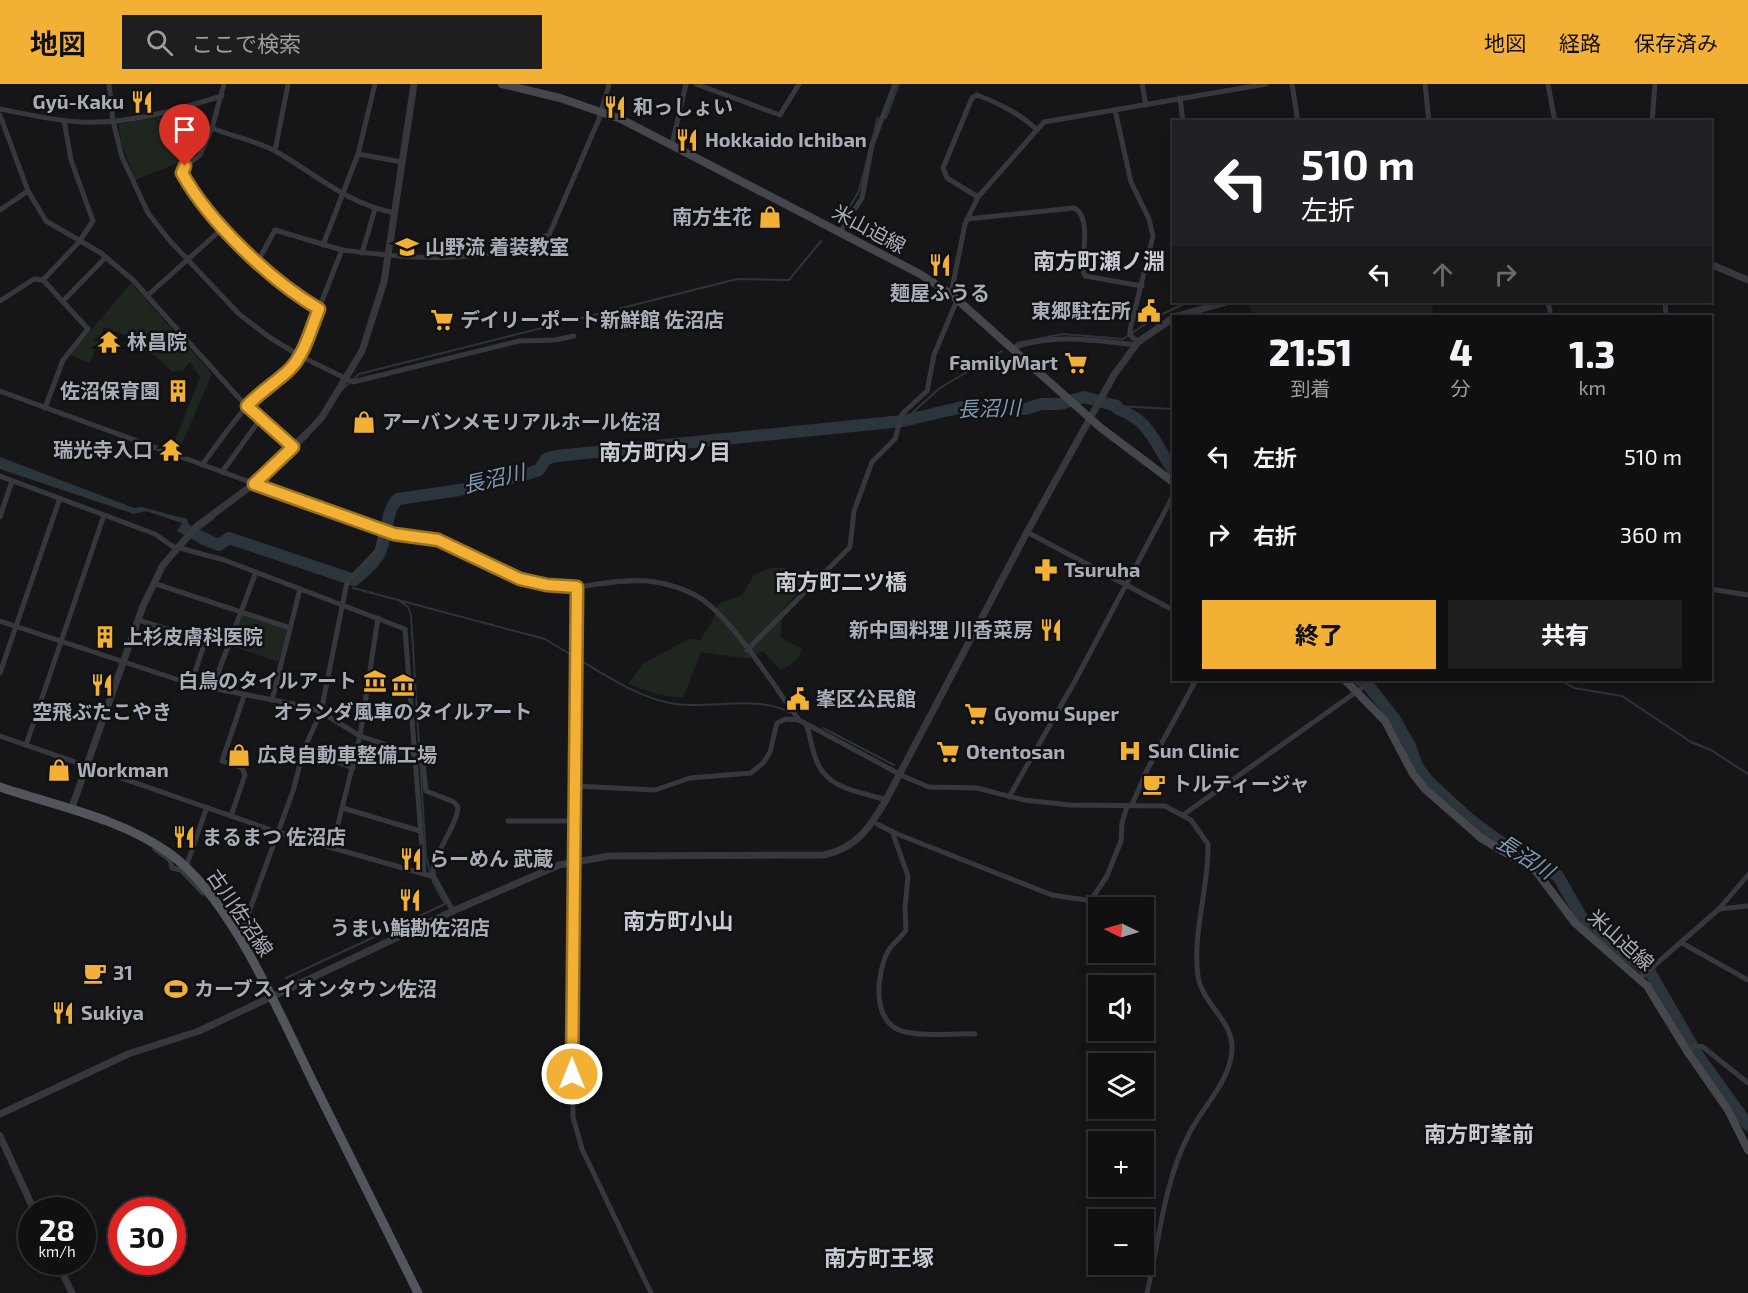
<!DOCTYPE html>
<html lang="ja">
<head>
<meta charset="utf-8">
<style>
	body { margin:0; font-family:"Exo 2","Noto Sans JP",sans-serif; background:#1e1e20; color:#f1f3f6; height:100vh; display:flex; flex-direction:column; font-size:22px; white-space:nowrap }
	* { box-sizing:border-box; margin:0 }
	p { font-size:20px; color:#9c9d9f }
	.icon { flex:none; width:33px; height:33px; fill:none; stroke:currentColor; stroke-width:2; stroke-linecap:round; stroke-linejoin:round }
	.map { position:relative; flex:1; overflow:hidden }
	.panel { position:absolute; left:1172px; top:231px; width:540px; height:366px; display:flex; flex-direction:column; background:#101012; border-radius:0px; box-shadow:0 3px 15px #0003,0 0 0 2px #303032 }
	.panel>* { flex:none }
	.banner { position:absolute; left:1172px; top:36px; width:540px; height:183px; border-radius:0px; box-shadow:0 3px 15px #0003,0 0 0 2px #303032; background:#202124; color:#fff; overflow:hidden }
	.needle { width:39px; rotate:275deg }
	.buttons { position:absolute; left:1088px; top:813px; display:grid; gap:12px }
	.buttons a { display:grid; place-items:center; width:66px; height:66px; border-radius:0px; background:#101012; box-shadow:0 3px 15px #0003,0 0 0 2px #303032; font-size:30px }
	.speed { position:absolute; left:18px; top:1113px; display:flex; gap:12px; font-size:30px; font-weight:700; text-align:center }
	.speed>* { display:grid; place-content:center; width:78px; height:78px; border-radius:50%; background:#101012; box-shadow:0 3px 15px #0003,0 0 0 2px #303032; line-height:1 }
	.speed small { font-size:15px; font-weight:400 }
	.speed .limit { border:9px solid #d22; background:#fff; color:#111 }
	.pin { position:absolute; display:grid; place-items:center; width:51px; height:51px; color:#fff; margin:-62px -26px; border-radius:50% 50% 50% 0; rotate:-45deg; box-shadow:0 0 6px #0007 }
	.pin .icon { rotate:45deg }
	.me { position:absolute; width:66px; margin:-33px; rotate:0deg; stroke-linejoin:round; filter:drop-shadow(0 0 4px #0008) }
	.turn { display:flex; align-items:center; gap:21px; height:126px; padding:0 30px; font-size:27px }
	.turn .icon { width:78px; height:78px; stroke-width:2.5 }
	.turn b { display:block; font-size:42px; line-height:51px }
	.lanes { display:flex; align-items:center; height:57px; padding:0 30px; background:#0003; justify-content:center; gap:30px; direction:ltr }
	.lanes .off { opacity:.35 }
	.eta { display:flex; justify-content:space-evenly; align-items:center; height:102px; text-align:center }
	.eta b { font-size:36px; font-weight:800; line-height:42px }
	.action { display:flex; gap:12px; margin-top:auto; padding:12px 30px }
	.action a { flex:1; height:69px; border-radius:0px; background:#f2b134; color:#111; font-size:24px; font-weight:800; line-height:69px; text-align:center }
	.action a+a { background:#1e1e20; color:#f1f3f6 }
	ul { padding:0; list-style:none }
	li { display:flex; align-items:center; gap:18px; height:78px; padding:0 30px }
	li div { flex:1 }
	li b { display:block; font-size:22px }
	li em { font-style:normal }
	header { display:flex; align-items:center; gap:36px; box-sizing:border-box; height:84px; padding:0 30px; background:#f2b134; color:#111 }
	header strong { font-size:28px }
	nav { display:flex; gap:33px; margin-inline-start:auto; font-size:21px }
	.search { width:420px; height:54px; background:#1e1e20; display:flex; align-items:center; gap:15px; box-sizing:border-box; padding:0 21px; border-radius:0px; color:#9c9d9f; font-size:22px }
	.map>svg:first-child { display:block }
</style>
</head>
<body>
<header>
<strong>地図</strong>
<div class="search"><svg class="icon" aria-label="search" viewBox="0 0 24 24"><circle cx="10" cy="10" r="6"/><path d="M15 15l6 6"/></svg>ここで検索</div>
<nav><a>地図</a><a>経路</a><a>保存済み</a></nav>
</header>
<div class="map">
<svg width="1748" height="1209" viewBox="0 0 1748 1209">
	<rect width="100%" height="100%" fill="#161618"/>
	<!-- built -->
	<path fill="#222225" d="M1258,218H1432L1433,232H1255L1249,222Z"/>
	<!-- green -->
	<g fill="#1e261f">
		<path d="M168,32L195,72L135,96L121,58L118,40Z"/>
		<path d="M131,199L212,290L178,369L171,366L200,293L190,278L183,286L172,288L155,272L140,264L142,258L104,243L90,279L70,271Z"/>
		<path d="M769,484H785L807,500L784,524L780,553L802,565C798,577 791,581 780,586L763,567L749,575L701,568L683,614L656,610L628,600L644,579L689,555L700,556L714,534L718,520L742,511L754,491Z"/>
		<path d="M243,530L287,546L279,578L232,562Z"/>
	</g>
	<!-- water -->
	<path fill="#2c353c" d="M0,373L134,424L142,423L187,435L189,441L220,455L217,465L199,459L177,447L182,439L146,427L134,430L0,385Z"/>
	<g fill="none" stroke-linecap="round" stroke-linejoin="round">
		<!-- stream -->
		<g stroke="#2c353c" stroke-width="2">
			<path d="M886,34L899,0"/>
			<path d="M847,127L859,107L878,33"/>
			<path d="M1017,259L1063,250L1123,255L1154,234L1188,218"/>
			<path d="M342,306L359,290L737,195L789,196L821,157"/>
			<path d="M1117,322L1173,325"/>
			<path d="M903,337L940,304L1002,267"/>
			<path d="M275,385L309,351"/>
			<path d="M197,447L214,434"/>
			<path d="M353,504L545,555L573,572"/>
			<path d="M580,576C610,594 641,615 676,620C712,625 756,611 789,628"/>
			<path d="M1560,596L1574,604L1622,612L1691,658L1711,666L1748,690"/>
			<path d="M823,644L894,681"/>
			<path d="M286,894L445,820L433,798L426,773L411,531L408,523L400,517"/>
		</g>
		<!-- river -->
		<g stroke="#2c353c" stroke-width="12">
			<path d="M203,455L219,461L229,454L354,496C364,488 374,480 380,468C388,452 385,427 398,415L460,406L527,390L539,386L546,375L556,372L903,337L962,323L999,321L1025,325L1041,320H1060L1084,313L1117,322L1118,325C1152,338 1154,359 1173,386"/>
			<path d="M1360,596L1367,600L1394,634L1410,662L1417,682L1429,698L1468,734L1499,757L1558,792L1583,836L1651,890L1697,970L1748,1041"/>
		</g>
		<!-- minor -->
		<g stroke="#37383d" stroke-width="5">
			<path d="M109,0L113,37L122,73L148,129L170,157L239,230L269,253L300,272L353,298L519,257L555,256L574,252"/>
			<path d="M696,0L780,31L799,0"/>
			<path d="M1142,0L1146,21"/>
			<path d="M1292,0L1298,38"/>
			<path d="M1425,0L1429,38"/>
			<path d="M1548,0L1555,38"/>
			<path d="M1180,14L1183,38"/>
			<path d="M0,25C27,30 54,37 82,38C130,40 176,26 222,12"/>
			<path d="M1115,26L1131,98L1149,135L1153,152L1130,246V251L1138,258"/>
			<path d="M0,31L28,107L46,137L101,169L133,196L238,313L293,363"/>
			<path d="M1652,38L1655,0"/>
			<path d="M212,44C233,53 258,57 277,68C320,93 344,118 395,129"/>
			<path d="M672,60L686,0"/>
			<path d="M275,67L288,0"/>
			<path d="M358,70L402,78"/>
			<path d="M978,113L947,94L943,84L972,14L977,11C997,18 1022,31 1037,46"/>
			<path d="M0,126L28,107"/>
			<path d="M967,135L1074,124C1091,132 1083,169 1082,185L1085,192L1142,202"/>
			<path d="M840,148L862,114L872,61L895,0"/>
			<path d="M323,161L358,70L375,0"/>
			<path d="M342,166C394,172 449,179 501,167C517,164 533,156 549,151L599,35L609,0"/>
			<path d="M362,169L375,125"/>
			<path d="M257,179L275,196L319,225"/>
			<path d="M43,196L88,245L63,276L45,324"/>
			<path d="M951,210L965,140L978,113L1044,38L1266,0"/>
			<path d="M147,212L224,143"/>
			<path d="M0,217L34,195L43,196L79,158L93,137L71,76L64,36"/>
			<path d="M63,217L106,173"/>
			<path d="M1548,218L1551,232"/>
			<path d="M1665,218L1666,232"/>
			<path d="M1012,264C1053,249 1093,256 1136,261"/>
			<path d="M0,307L382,446L438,456L529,498L577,503"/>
			<path d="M202,381C220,357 237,331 258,310C272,296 288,288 300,272L342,166L275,146L257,179L200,117L182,85L200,71L212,44L224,0"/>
			<path d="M222,388L261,334"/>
			<path d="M0,392L155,450L175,464"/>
			<path d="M0,433L12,397"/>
			<path d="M1027,448L1173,526"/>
			<path d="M176,463L224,476L405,545L424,790L434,793L453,827"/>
			<path d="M153,499L290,544"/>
			<path d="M1710,505L1748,511"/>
			<path d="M138,536L202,556L204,561L191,600"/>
			<path d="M0,537L191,600L304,622L321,628L360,652L414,670"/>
			<path d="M747,566L850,463L854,427L872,378L895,355L902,330L927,307L934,271L957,216"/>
			<path d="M0,589L60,414"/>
			<path d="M212,605L256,488"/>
			<path d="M272,616L300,505"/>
			<path d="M806,640C811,653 812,670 819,682C831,706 863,708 886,716"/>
			<path d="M0,652L277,748L424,790"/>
			<path d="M26,661L104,431"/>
			<path d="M304,665L353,684"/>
			<path d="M413,668L422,670L426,707L454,718L458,723C457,744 428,776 434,793"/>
			<path d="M575,702L655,706L690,694L751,689L764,678L770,668L777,639L786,635L799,636L905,693L929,703L977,704L1024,716L1070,721L1165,722L1191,736L1208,760C1209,804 1192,849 1198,892C1202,920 1233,936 1232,965C1231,997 1202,1023 1189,1050C1163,1100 1160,1155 1147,1209"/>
			<path d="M1009,713L1075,597L1173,412"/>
			<path d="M1132,721L1146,688L1196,596"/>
			<path d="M343,724L420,747"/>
			<path d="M1183,731L1373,596"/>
			<path d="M231,732L245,691L242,684L222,677L244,612"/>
			<path d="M508,737H574"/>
			<path d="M877,740L897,750L1052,811L1086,816L1093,813L1107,792L1121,757L1122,739L1127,722"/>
			<path d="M892,747L908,792L905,824L906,846C901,854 893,859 888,867C876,891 871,940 905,948C927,953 953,949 975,950"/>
			<path d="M332,764L360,652L378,534"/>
			<path d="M155,765L170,776L172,784L181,786L203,809"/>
			<path d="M186,783L207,723"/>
			<path d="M1719,825L1748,822"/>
			<path d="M237,850L244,842L293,707L304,665L321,628L347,498L377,467L382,446"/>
			<path d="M1682,859L1748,896"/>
			<path d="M1640,894L1719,825L1748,791"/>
			<path d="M1687,967L1695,962L1703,963L1748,999"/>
			<path d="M651,1209L582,1065L573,1033L572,893L577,503C600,500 624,495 647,497C667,499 691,506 707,519C738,544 774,602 799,636"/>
		</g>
		<!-- tertiary -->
		<g stroke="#37383d" stroke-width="7">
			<path d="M1710,180L1748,196"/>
			<path d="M1177,232L1227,218"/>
			<path d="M71,726L143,522L163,481L197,442L254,400L312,344L322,333L362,267L384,198L414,0"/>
			<path d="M0,1030L128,970L199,947L453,827L559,781L609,772L824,771C857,764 870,743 886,716L1027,448L1114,291L1138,258L1173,234"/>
			<path d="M0,1052L34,1126"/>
			<path d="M57,1178L72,1209"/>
		</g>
		<!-- secondary -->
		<g stroke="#45474d" stroke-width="8">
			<path d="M502,0L560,14L621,35L920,190L951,210L1101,344L1173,398"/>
			<path d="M1345,596L1385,637L1413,690L1425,705L1481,754L1536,787L1575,839L1647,902L1687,967L1728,1026L1748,1066"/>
		</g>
		<!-- primary -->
		<path stroke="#53555c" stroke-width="9" d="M0,703C56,722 120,734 169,769C231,813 281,933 315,1002C349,1071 383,1140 418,1209"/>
	</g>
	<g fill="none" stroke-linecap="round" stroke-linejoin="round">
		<!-- route casing -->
		<g stroke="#9d7322" stroke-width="15">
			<path id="route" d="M185,82L182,89C209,138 271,197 319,225C311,244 305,270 290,285C277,298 261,307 247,322L293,363L254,400L394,450L438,456L520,495L547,501L577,503L572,990"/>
		</g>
		<!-- route -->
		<use href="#route" stroke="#f2b134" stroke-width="10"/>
	</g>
	<!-- icons -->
	<defs>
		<g id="restaurant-bare" transform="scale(1.8)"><path d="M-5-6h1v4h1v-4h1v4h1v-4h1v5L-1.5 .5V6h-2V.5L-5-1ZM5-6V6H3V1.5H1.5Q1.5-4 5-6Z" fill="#f2b134" stroke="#111113" stroke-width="2.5" paint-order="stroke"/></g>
		<g id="shop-bare" transform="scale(1.8)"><path d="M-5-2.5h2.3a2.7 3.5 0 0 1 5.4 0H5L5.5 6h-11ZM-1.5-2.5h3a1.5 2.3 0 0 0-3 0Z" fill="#f2b134" stroke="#111113" stroke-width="2.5" paint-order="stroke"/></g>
		<g id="school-bare" transform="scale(1.8)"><path d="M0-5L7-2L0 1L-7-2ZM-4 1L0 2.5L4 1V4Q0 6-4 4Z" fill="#f2b134" stroke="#111113" stroke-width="2.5" paint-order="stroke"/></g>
		<g id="civic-bare" transform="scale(1.8)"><path d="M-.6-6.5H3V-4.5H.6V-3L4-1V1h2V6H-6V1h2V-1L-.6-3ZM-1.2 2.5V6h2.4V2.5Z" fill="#f2b134" stroke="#111113" stroke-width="2.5" paint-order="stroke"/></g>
		<g id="supermarket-bare" transform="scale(1.8)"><path d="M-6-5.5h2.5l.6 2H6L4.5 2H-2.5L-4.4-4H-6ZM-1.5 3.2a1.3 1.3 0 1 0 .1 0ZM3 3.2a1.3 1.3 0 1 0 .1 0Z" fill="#f2b134" stroke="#111113" stroke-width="2.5" paint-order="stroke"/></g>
		<g id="temple-bare" transform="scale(1.8)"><path d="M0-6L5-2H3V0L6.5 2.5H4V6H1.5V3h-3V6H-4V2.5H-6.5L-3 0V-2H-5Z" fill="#f2b134" stroke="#111113" stroke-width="2.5" paint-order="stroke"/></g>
		<g id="building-bare" transform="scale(1.8)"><path d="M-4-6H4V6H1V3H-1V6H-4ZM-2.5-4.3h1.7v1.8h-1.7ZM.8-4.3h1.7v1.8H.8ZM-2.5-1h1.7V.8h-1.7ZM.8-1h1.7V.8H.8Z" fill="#f2b134" stroke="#111113" stroke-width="2.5" paint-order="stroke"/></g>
		<g id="pharmacy-bare" transform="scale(1.8)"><path d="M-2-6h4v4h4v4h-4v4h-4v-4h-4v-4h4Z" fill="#f2b134" stroke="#111113" stroke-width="2.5" paint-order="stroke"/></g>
		<g id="museum-bare" transform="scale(1.8)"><path d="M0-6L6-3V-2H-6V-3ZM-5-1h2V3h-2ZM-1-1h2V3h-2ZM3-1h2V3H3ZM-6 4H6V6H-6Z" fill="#f2b134" stroke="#111113" stroke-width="2.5" paint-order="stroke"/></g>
		<g id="hospital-bare" transform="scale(1.8)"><path d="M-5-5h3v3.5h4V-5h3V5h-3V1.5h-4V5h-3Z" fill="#f2b134" stroke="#111113" stroke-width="2.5" paint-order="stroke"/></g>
		<g id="cafe-bare" transform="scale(1.8)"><path d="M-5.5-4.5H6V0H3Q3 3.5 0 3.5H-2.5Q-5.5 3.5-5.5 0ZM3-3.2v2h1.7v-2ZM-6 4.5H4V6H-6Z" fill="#f2b134" stroke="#111113" stroke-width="2.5" paint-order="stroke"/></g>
		<g id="stadium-bare" transform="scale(1.8)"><path d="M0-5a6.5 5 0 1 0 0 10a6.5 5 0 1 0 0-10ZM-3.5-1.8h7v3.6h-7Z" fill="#f2b134" stroke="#111113" stroke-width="2.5" paint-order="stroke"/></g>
	</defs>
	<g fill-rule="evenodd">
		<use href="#restaurant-bare" x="142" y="18"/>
		<use href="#restaurant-bare" x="615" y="23"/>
		<use href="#restaurant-bare" x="687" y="56"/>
		<use href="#shop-bare" x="770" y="133"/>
		<use href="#school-bare" x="407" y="163"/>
		<use href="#restaurant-bare" x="940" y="181"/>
		<use href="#civic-bare" x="1149" y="227"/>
		<use href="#supermarket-bare" x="442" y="236"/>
		<use href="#temple-bare" x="109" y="258"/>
		<use href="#supermarket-bare" x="1076" y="279"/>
		<use href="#building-bare" x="178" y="307"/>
		<use href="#shop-bare" x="364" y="338"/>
		<use href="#temple-bare" x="171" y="366"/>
		<use href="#pharmacy-bare" x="1046" y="486"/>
		<use href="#restaurant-bare" x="1051" y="546"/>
		<use href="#building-bare" x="105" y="553"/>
		<use href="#museum-bare" x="375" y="597"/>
		<use href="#restaurant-bare" x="102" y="601"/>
		<use href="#museum-bare" x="403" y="601"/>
		<use href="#civic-bare" x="798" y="615"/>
		<use href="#supermarket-bare" x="976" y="630"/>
		<use href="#hospital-bare" x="1130" y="667"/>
		<use href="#supermarket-bare" x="948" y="668"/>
		<use href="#shop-bare" x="239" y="671"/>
		<use href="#shop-bare" x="59" y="686"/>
		<use href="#cafe-bare" x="1154" y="700"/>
		<use href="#restaurant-bare" x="184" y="753"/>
		<use href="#restaurant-bare" x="411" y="775"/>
		<use href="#restaurant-bare" x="410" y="816"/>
		<use href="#cafe-bare" x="95" y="889"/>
		<use href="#stadium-bare" x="176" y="905"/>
		<use href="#restaurant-bare" x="63" y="929"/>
	</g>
	<g text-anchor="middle" stroke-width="5" stroke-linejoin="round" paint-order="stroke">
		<!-- poi labels -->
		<g font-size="20" font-weight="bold" fill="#a8adb8" stroke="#111113" text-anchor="start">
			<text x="124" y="25" text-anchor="end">Gyū-Kaku</text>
			<text x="633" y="30">和っしょい</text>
			<text x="705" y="63">Hokkaido Ichiban</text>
			<text x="752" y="140" text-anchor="end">南方生花</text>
			<text x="425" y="170">山野流 着装教室</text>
			<text x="940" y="216" text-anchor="middle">麺屋ふうる</text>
			<text x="1131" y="234" text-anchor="end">東郷駐在所</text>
			<text x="460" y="243">デイリーポート新鮮館 佐沼店</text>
			<text x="127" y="265">林昌院</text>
			<text x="1058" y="286" text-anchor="end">FamilyMart</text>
			<text x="160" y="314" text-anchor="end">佐沼保育園</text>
			<text x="382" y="345">アーバンメモリアルホール佐沼</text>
			<text x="153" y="373" text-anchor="end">瑞光寺入口</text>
			<text x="1064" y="493">Tsuruha</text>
			<text x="1033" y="553" text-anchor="end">新中国料理 川香菜房</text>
			<text x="123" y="560">上杉皮膚科医院</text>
			<text x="357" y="604" text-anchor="end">白鳥のタイルアート</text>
			<text x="816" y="622">峯区公民館</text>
			<text x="102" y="635" text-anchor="middle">空飛ぶたこやき</text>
			<text x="403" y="635" text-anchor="middle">オランダ風車のタイルアート</text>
			<text x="994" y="637">Gyomu Super</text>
			<text x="1148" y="674">Sun Clinic</text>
			<text x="966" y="675">Otentosan</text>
			<text x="257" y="678">広良自動車整備工場</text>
			<text x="77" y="693">Workman</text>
			<text x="1172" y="707">トルティージャ</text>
			<text x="202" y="760">まるまつ 佐沼店</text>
			<text x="429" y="782">らーめん 武蔵</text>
			<text x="410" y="851" text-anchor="middle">うまい鮨勘佐沼店</text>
			<text x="113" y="896">31</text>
			<text x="194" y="912">カーブス イオンタウン佐沼</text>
			<text x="81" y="936">Sukiya</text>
		</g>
		<!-- street labels -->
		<g font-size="20" fill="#a8adb8" stroke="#111113">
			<text transform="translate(869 145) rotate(28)" y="7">米山迫線</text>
			<text transform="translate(240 829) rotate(56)" y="7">古川佐沼線</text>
			<text transform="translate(1621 856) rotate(42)" y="7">米山迫線</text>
		</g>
		<!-- water labels -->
		<g font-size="21" font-style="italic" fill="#7f9bb3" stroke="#111113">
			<text transform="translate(989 325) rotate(-2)" y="7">長沼川</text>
			<text transform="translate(494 395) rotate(-13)" y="7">長沼川</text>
			<text transform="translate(1525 773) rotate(33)" y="7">長沼川</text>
		</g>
		<!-- quarter labels -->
		<g font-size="22" font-weight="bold" fill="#c9ccd4" stroke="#111113">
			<text x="1099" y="185">南方町瀬ノ淵</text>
			<text x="665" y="376">南方町内ノ目</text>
			<text x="841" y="506">南方町二ツ橋</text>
			<text x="678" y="845">南方町小山</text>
			<text x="1479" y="1058">南方町峯前</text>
			<text x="879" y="1182">南方町王塚</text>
		</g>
	</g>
</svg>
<div class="buttons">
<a><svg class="needle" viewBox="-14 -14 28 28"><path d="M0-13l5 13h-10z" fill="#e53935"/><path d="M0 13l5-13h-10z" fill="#9c9d9f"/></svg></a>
<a><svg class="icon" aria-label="sound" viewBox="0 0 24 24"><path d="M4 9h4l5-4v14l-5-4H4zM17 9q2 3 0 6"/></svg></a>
<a><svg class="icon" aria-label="layers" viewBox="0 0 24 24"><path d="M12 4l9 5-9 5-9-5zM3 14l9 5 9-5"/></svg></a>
<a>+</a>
<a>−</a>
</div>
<div class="speed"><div>28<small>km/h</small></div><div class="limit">30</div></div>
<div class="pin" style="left:185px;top:82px;background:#d93025"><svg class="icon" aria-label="arrive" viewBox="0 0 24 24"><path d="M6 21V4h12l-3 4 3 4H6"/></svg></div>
<svg class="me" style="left:572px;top:990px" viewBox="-20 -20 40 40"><circle r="17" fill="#f2b134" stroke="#fff" stroke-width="3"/><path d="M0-11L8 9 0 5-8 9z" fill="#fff"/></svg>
<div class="banner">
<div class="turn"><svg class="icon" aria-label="left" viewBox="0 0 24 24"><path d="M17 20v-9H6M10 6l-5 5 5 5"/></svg><div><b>510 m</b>左折</div></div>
<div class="lanes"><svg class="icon" aria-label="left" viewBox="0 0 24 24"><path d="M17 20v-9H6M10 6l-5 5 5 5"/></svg><svg class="icon off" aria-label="ahead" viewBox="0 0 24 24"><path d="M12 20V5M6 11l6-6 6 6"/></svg><svg class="icon off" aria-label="right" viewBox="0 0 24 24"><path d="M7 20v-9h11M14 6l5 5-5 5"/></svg></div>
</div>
<section class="panel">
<div class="eta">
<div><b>21:51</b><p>到着</p></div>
<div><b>4</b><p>分</p></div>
<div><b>1.3</b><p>km</p></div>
</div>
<ul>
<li><svg class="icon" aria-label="left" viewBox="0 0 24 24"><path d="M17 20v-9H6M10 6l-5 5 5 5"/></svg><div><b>左折</b></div><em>510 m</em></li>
<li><svg class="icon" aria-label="right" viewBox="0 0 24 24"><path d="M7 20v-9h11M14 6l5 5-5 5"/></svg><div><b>右折</b></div><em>360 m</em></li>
</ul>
<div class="action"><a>終了</a><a>共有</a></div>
</section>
</div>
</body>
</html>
